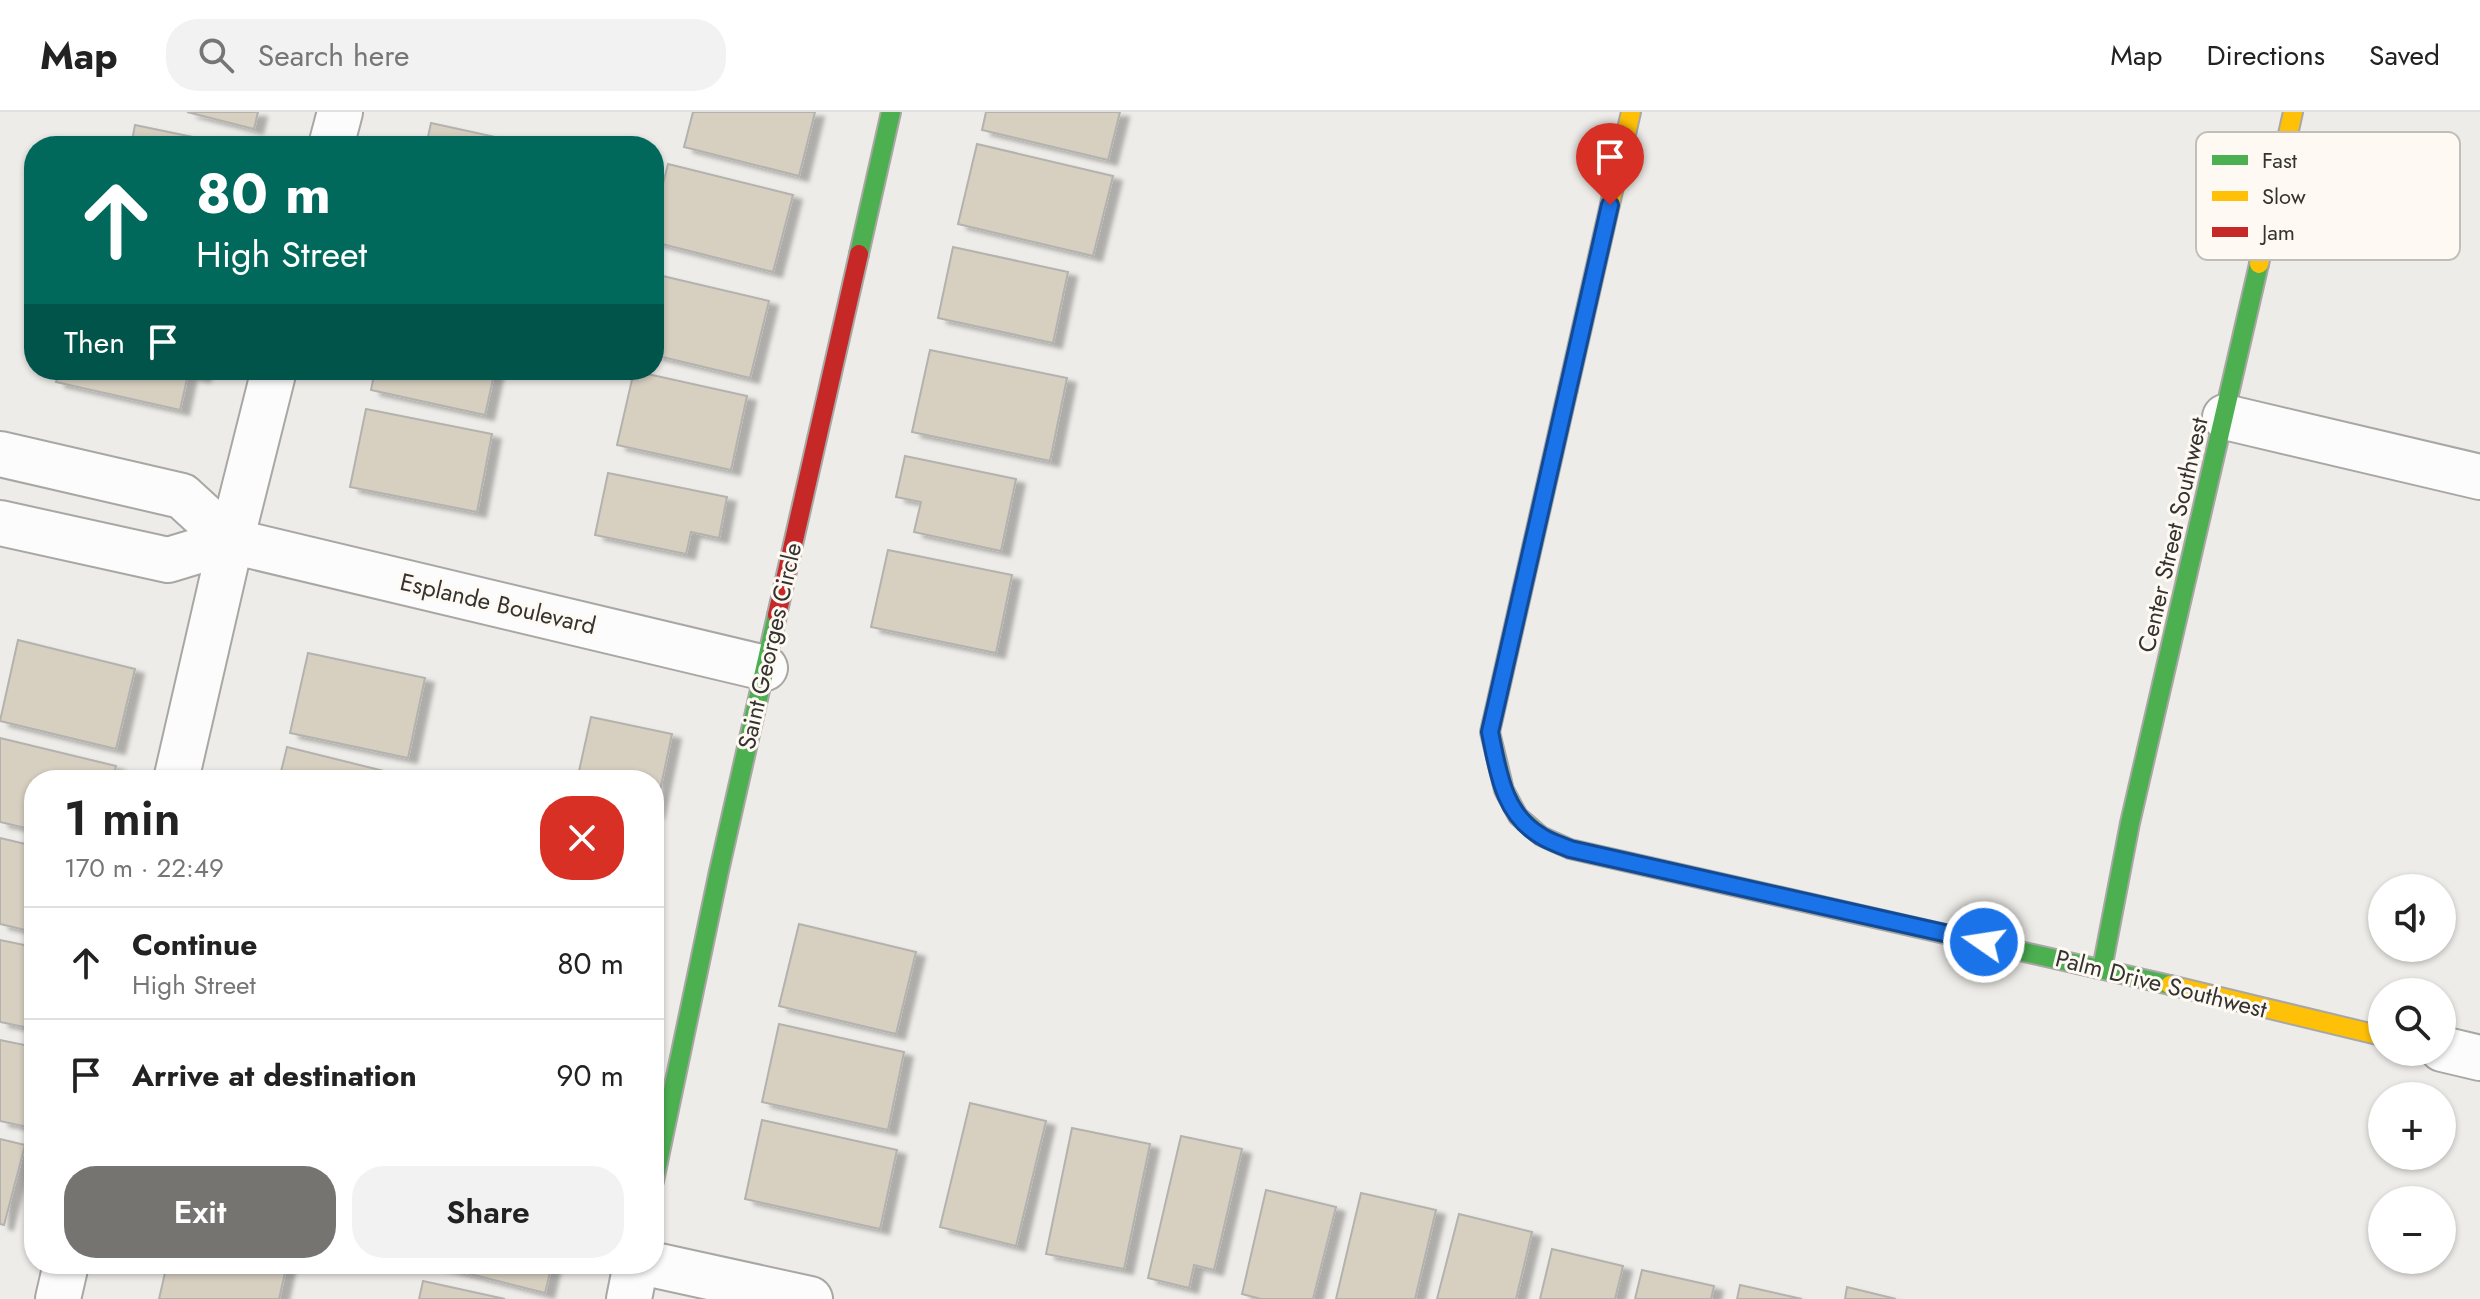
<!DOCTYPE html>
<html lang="en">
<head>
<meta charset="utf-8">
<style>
	body { margin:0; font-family:Jost,sans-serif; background:#f2f2f2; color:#222; height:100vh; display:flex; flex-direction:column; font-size:30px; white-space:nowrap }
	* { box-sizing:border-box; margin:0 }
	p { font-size:26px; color:#767676 }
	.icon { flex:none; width:44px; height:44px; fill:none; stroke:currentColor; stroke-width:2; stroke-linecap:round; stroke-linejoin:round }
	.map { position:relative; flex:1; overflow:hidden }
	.details { position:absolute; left:24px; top:658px; width:640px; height:504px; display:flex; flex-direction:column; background:#fff; border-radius:32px; box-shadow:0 2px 6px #0004 }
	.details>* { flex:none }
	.guide { position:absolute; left:24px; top:24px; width:640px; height:244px; border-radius:32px; box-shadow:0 2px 6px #0004; background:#00695c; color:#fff; overflow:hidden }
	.buttons { position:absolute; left:2368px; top:762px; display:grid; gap:16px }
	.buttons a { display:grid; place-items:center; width:88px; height:88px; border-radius:50%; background:#fff; box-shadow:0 2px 6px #0004; font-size:40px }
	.pin { position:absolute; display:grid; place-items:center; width:68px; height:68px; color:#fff; margin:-82px -34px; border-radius:50% 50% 50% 0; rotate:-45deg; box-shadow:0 0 8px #0007 }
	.pin .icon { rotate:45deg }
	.me { position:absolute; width:88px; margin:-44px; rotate:283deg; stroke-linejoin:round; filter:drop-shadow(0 0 6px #0008) }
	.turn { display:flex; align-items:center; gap:28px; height:168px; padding:0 40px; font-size:36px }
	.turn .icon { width:104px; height:104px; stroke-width:2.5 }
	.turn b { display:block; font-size:56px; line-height:68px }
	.then { display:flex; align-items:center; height:76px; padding:0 40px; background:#0003; gap:16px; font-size:30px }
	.round { display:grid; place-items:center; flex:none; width:84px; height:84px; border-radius:32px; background:#f2f2f2 }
	.summary { display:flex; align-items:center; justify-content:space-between; height:136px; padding:0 40px }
	h1 { font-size:48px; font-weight:600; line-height:60px }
	.button { display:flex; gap:16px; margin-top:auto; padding:16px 40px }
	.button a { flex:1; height:92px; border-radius:32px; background:#757470; color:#fff; font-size:32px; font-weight:600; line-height:92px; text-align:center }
	.button a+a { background:#f2f2f2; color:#222 }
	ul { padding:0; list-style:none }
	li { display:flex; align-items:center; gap:24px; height:112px; padding:0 40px; border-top:2px solid #e0e0e0 }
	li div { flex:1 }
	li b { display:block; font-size:30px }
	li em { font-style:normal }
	header { display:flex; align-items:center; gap:48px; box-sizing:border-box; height:112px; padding:0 40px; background:#fff; border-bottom:2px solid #e0e0e0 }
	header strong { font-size:38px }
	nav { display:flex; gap:44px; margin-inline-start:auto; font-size:28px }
	.search { width:560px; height:72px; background:#f2f2f2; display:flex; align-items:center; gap:20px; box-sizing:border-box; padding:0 28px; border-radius:32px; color:#767676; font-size:30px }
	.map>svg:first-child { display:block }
</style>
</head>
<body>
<header>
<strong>Map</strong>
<div class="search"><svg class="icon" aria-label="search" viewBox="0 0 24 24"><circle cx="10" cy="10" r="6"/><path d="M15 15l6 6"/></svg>Search here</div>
<nav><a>Map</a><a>Directions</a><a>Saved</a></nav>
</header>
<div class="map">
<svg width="2480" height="1187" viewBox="0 0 2480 1187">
	<defs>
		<filter id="shadow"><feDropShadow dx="9" dy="5" stdDeviation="2" flood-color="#0004"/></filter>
	</defs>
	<rect width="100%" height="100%" fill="#edece8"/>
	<!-- building -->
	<g fill="#d7d0c1" stroke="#b3b2af" stroke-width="2" filter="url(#shadow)">
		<path d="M187,0H258L254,17Z"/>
		<path d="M693,0H815L799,64L684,35Z"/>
		<path d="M986,0H1120L1108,48L982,18Z"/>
		<path d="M431,11L536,34H426Z"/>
		<path d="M135,13L236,34H131Z"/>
		<path d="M977,32L1113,64L1093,144L958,112Z"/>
		<path d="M668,52L793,83L773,160L654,130V107Z"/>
		<path d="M953,135L1068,160L1053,231L938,206Z"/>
		<path d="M654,162L769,189L750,266L654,243Z"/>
		<path d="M930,238L1067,266L1050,349L912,320Z"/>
		<path d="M59,258H203L201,265L188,262L180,298L56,270Z"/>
		<path d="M375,258H495L485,303L371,278Z"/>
		<path d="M634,259L747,284L731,358L617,333Z"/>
		<path d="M366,297L492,322L477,400L350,375Z"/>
		<path d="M905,344L1016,367L1001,439L914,420L921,390L896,385Z"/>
		<path d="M608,361L727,385L719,426L691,420L686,442L595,423Z"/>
		<path d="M888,438L1012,463L996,541L871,515Z"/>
		<path d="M18,528L135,557L116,637L0,609Z"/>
		<path d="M308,541L425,566L408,646L290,621Z"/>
		<path d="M591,605L672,622L655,702L654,668H577Z"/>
		<path d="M0,626L116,654L112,668H34V718L0,710Z"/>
		<path d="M287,635L404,664L403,668H279Z"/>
		<path d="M0,726L34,734V820L0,812Z"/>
		<path d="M799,812L916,840L896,922L779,894Z"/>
		<path d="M0,828L34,835V917L0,910Z"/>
		<path d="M779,912L904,940L888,1018L762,990Z"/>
		<path d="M0,928L34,935L32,1016L0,1009Z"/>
		<path d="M970,991L1046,1009L1016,1134L940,1115Z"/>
		<path d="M762,1008L897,1038L880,1117L745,1087Z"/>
		<path d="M1072,1016L1150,1032L1124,1157L1046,1142Z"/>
		<path d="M1181,1024L1242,1037L1214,1158L1194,1153L1189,1176L1148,1166Z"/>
		<path d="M0,1027L25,1033L4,1113L0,1112Z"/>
		<path d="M1266,1078L1336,1095L1313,1187H1261L1242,1182Z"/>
		<path d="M1361,1081L1436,1098L1415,1187H1336Z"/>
		<path d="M1459,1102L1532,1120L1516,1187H1437Z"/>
		<path d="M1552,1137L1623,1154L1615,1187H1540Z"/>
		<path d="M167,1152H287L279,1187H159Z"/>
		<path d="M431,1152H552L545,1181Z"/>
		<path d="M1642,1158L1714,1174L1711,1187H1635Z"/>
		<path d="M423,1169L505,1187H419Z"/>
		<path d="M1740,1173L1802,1187H1737Z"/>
		<path d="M1847,1175L1896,1187H1845Z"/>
	</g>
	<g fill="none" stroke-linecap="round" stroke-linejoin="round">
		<!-- street casing -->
		<g stroke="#a8a7a4" stroke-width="48">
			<g id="street">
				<path d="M331,34L340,0"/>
				<path d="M2225,305L2480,365"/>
				<path d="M0,342L182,384L231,429L168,448L0,411"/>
				<path d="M231,429L765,556"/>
				<path d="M176,668L231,429L274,258"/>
				<path d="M2442,937L2480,946"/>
				<path d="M650,1152L810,1187"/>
				<path d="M58,1187L66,1152"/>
				<path d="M629,1187L636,1152"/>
			</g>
		</g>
		<!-- fast casing -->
		<g stroke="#a8a7a4" stroke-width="22">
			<g id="fast">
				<path d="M859,142L891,0"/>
				<path d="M1568,277L1490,620L1504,678L1518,704L1541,724L1570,737L2170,873"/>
				<path d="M2102,857L2130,711L2259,152"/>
				<path d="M654,1069L719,759L777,503"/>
			</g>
		</g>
		<!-- slow casing -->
		<g stroke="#a8a7a4" stroke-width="22">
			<g id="slow">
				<path d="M2259,152L2293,0"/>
				<path d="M1568,277L1631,0"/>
				<path d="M2170,873L2382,924"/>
			</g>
		</g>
		<!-- jam casing -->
		<g stroke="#a8a7a4" stroke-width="22">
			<path id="jam" d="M777,503L859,142"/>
		</g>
		<!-- street -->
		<use href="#street" stroke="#fcfcfc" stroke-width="44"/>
		<!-- fast -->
		<use href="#fast" stroke="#4caf50" stroke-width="18"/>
		<!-- slow -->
		<use href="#slow" stroke="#ffc107" stroke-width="18"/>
		<!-- jam -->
		<use href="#jam" stroke="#c62828" stroke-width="18"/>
	</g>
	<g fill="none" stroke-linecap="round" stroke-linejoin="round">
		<!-- route casing -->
		<g stroke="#114b97" stroke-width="20">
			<path id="route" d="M1610,93L1490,620C1498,659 1503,702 1541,724C1550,730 1561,733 1570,737L1984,830"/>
		</g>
		<!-- route -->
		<use href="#route" stroke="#1a73e8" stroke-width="14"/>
	</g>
	<g text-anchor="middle" stroke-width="6" stroke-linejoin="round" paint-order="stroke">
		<!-- street labels -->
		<g font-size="24" fill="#343330" stroke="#fefaf3">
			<text transform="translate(2173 423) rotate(-77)" y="8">Center Street Southwest</text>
			<text transform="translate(498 492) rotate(13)" y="8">Esplande Boulevard</text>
			<text transform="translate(770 534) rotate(-77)" y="8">Saint Georges Circle</text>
			<text transform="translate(2161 872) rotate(14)" y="8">Palm Drive Southwest</text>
		</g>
	</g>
	<!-- legend -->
	<rect x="2196" y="20" width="264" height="128" rx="12" fill="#fefaf3" stroke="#c1beb8" stroke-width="2"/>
	<rect x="2212" y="43" width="36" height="10" fill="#4caf50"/>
	<rect x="2212" y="79" width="36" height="10" fill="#ffc107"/>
	<rect x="2212" y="115" width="36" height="10" fill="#c62828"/>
	<g font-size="22" fill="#343330">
		<text x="2262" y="56">Fast</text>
		<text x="2262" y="92">Slow</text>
		<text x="2262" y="128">Jam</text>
	</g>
</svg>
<div class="buttons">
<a><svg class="icon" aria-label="sound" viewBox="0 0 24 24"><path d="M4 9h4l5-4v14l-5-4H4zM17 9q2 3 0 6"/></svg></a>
<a><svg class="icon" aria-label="search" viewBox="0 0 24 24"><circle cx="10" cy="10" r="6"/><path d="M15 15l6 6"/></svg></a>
<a>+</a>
<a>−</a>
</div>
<div class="pin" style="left:1610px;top:93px;background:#d93025"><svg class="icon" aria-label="arrive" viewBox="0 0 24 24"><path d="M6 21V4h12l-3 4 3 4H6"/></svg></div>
<svg class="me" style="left:1984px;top:830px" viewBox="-20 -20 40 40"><circle r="17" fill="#1a73e8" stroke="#fff" stroke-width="3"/><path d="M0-11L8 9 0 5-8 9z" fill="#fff"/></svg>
<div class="guide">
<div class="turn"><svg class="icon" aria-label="ahead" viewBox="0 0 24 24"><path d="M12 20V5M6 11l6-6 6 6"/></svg><div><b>80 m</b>High Street</div></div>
<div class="then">Then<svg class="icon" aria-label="arrive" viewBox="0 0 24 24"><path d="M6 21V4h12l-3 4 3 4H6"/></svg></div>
</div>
<section class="details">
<div class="summary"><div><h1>1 min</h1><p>170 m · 22:49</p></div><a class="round" style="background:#d93025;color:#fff"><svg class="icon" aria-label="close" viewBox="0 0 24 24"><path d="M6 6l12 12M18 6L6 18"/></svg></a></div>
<ul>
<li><svg class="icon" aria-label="ahead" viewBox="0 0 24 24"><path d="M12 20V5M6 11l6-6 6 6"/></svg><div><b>Continue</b><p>High Street</p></div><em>80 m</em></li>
<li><svg class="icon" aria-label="arrive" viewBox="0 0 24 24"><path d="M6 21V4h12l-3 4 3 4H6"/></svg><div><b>Arrive at destination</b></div><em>90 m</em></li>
</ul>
<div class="button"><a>Exit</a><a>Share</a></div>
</section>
</div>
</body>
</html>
